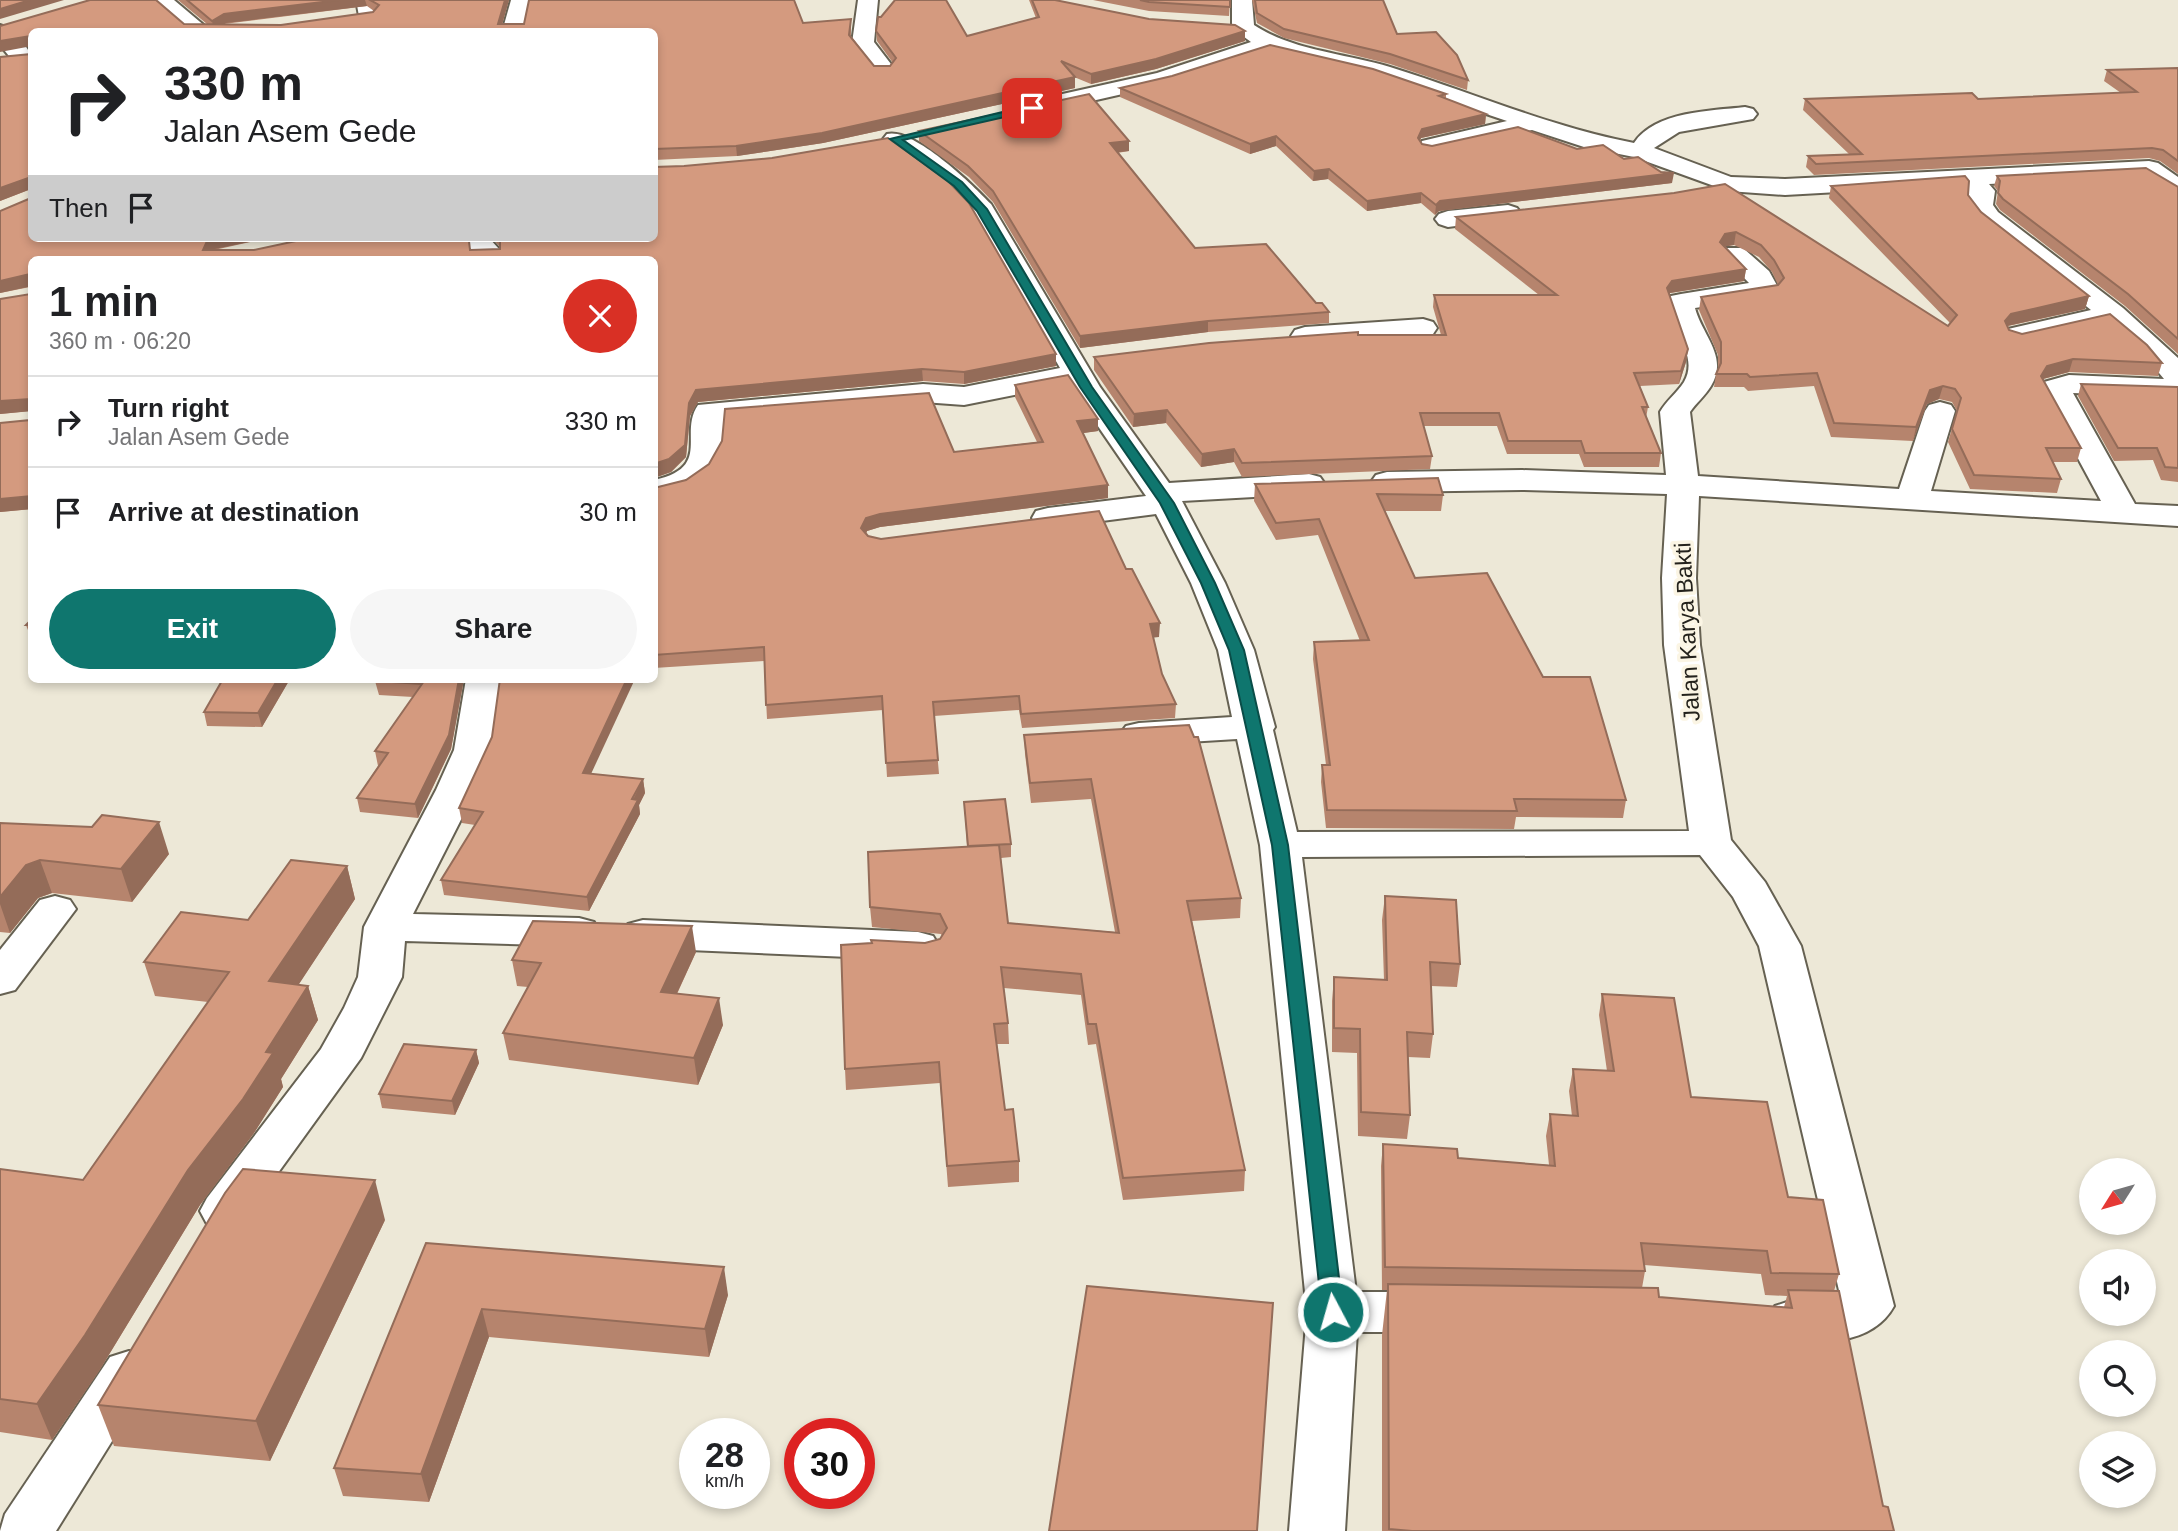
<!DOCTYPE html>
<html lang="en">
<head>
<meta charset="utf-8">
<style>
	body { margin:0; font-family:Helvetica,sans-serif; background:#f6f6f6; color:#202124; height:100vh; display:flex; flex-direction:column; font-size:26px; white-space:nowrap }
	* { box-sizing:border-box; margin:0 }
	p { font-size:23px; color:#757577 }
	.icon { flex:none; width:38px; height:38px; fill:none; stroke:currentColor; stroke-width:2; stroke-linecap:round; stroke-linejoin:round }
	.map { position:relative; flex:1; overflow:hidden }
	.side { position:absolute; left:28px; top:256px; width:630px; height:427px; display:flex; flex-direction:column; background:#fff; border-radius:10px; box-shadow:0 4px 10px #0003 }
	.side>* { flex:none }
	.hud { position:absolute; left:28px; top:28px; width:630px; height:214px; border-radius:10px; box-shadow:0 4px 10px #0003; background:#fff; color:#202124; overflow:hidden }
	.needle { width:46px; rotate:233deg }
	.tools { position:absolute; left:2079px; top:1158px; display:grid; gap:14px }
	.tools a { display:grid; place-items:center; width:77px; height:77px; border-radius:50%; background:#fff; box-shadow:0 4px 10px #0003; font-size:35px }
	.speed { position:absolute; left:679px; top:1418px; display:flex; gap:14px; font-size:35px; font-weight:700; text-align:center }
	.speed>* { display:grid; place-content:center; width:91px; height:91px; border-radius:50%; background:#fff; box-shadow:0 4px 10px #0003; line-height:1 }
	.speed small { font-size:18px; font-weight:400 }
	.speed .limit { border:10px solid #d22; background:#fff; color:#111 }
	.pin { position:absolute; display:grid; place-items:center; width:60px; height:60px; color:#fff; margin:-30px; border-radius:14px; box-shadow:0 4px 10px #0006 }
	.me { position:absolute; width:77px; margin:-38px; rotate:354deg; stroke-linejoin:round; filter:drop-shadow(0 0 5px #0008) }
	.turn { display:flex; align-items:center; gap:24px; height:147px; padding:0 21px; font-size:32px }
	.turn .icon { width:91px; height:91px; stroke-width:2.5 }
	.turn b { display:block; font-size:49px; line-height:60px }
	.then { display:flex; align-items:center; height:66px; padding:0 21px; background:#0003; gap:14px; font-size:26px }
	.round { display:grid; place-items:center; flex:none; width:74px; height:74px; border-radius:37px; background:#f6f6f6 }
	.overview { display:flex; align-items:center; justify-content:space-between; height:119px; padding:0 21px }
	h1 { font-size:42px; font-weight:700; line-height:52px }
	.action { display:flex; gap:14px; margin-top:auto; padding:14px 21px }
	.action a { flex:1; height:80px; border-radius:42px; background:#0f766e; color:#fff; font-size:28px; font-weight:700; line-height:80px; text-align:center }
	.action a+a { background:#f6f6f6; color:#202124 }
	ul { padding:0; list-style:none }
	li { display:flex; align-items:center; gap:21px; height:91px; padding:0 21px; border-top:2px solid #e0e0e0 }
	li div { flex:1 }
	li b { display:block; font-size:26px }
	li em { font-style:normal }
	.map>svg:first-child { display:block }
</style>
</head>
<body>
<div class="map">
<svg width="2178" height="1531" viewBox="0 0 2178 1531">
	<rect width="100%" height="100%" fill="#ede8d7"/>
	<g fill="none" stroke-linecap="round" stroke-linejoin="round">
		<!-- minor casing -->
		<g stroke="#666152" stroke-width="4">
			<g id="minor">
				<path d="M151,0H174L212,32H188Z"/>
				<path d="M356,0H376L384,32H362Z"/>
				<path d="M511,0H531L524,32H502Z"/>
				<path d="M858,0H878L874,42L894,68L891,73H875L852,43Z"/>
				<path d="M1232,0H1252L1254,25C1294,51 1344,53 1390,67C1471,92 1550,127 1634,143C1655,111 1711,111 1745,107L1753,109L1757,114L1753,119L1679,132L1654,148L1731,177L1785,179L2149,161L2158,163L2178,177V197L2169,194L2144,176L1989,184L1995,191L1993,205L1998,212L2123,308L2178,358V397L2073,393L2135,504L2178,506V526L1699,496L1696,578L1700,645L1731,840L1765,882L1801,946L1894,1306C1872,1346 1814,1347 1775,1334L1767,1320L1775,1306L1793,1300L1841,1299L1759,946L1733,897L1700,855L1302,857L1356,1292H1436L1454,1298L1462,1312L1454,1326L1436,1332H1357L1345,1531H1289L1307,1312L1260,845L1237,739L1139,745L1126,742L1120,734L1126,726L1139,723L1232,717L1218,650L1191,583L1156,514L1048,528L1036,525L1032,518L1036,511L1048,508L1146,496L1069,384L964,405L923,402L724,419C724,474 706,488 654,500V480C713,467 678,434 698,405L923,384L964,387L1060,368L971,213L949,189L887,144L883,139L887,134C913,127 972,184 991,204L1100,387L1169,483L1309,474L1320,477L1325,484L1320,491L1309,494L1182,501L1225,583L1254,650L1275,727L1273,730L1297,832L1689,831L1664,645L1662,578L1667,494L1522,490L1387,492L1376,489L1371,482L1376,475L1387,472L1522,470L1666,475L1660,412C1666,401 1677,393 1684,382C1700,355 1669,328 1667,302L1671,296L1681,294L1749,283L1721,254L1725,248H1743L1769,271L1779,289L1775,295L1765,297L1695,308C1702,335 1729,357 1711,386C1705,396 1696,403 1690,412L1698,476L1899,489L1925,411L1929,405L1940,402L1951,405L1955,411L1931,491L2101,501L2040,388L2044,382L2069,375L2164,379L2145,356L2107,324L2018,344L2008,341L2004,335L2008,329L2091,310L1980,222L1967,205L1969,192L1963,185L1785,195L1728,191L1634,157L1584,147L1532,130L1431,153L1422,151L1419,146L1422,141L1507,121L1373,76L1269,51L1171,83L1039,113L1031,111L1027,106L1031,101L1157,73L1251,42L1232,28Z"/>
				<path d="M0,25C13,28 26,45 32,57L29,61H13L0,45Z"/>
				<path d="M1508,205L1517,208L1521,213L1517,218L1448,227L1439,224L1435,219L1439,214L1448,211Z"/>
				<path d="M460,238H489L499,249L500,259H474L473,251Z"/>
				<path d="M1423,319L1433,322L1437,328L1433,334L1305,345L1295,342L1291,336L1295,330L1305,327Z"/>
				<path d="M466,679H502L492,750L476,790L413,914L579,918L594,922L600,932L594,942L579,946L405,941L402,977L361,1058L241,1224L224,1229L207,1224L200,1211L207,1198L321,1049L344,1008L358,977L364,927L436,790L454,750Z"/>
				<path d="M55,896L70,900L76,909L15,990L0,994V950L40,900Z"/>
				<path d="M643,920L918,932L933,936L939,946L933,956L918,960L643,948L628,944L622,934L628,924Z"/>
				<path d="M129,1351L148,1357L155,1372L56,1531H0L5,1514L110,1357Z"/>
			</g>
		</g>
		<!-- minor -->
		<use href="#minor" fill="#fff" fill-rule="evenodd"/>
	</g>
	<!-- wall -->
	<g fill="#b6846d" fill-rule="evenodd">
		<path d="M178,0H509L502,24L803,23L851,19V36L874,66H890L893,63L877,41L876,31L967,36L1036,18L1029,0H1055L1245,41L1156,69L1091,84L1074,77L1075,88L823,143L737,156L654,160V32L32,238H268L214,250L500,249V247L492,238H654L1056,354V366L964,384L923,381L698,402L690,416L686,457L671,472L654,478V259H32V509L0,512V423L30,420V411L0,414L31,294L30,287L0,293V211L31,198V189L0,201L31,54V46L0,26L207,24ZM367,6L374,11L373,12L281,25L224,24Z"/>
		<path d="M1093,0H1230L1229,16L1149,11Z"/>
		<path d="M1252,0H1383L1397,34L1468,80L1467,90L1390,64L1284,38L1257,23Z"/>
		<path d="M2178,68V174L2160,161L2149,158L1814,175L1806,167L1808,156L1849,154L1803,110L1805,99H1978L2121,93L2104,81L2107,70Z"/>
		<path d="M1120,88L1446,94V99L1486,114L1485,124L1421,138L1420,141L1422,144L1432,146L1624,159L1672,183L1439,211L1435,215L1421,203L1367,211L1328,179L1313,181L1276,146L1250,154L1120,97Z"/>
		<path d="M919,131L1129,141V151L1117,153L1195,248L1316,303L1329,312V323L1208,332L1080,348L993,202L969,177L919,141Z"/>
		<path d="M1997,176L2178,187V354L2125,306L2000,210L1996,204L1998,191L1994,186Z"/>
		<path d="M1831,186L1968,195L1981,212L2089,296L2085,309L2008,326L2009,330L2022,334L2162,363L2158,376L2069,372L2043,379L2081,448L2077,462H2052L2061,479L2057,493L1970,489L1948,442L1957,411L1952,402L1939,399L1927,404L1913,441L1831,437L1814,386L1748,391L1744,387H1714L1716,374L1718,368V355L1699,310L1701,297L1778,285L1772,272L1759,257L1734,245L1725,246L1746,269L1744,281L1670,293L1669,295L1688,349L1686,362L1679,384L1640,386L1648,407L1646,418L1661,453L1659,467H1584L1579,454H1507L1497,426H1424L1432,456L1430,469L1242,477L1234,462L1201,467L1166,423L1133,427L1094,370V357L1358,335H1441L1433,307L1434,295H1539L1455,229L1456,217L1674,193L1948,326L1950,323L1829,198Z"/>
		<path d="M2081,384L2178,387V482L2161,480L2153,460L2114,461L2078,396Z"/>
		<path d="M1015,385L1098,419V431L1082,433L1108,498L880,527L867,531L866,534L868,536L881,539L1126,569L1159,637H1153L1162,674L1176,704L1175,718L1022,728L1019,710L934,716L939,774L887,777L883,710L767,719L764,661L654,668V488L1037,442L1015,397Z"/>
		<path d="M1255,484L1443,495L1441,511H1384L1415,578L1543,677L1626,800L1623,818L1516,817L1514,829L1326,828L1321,782L1322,765H1326L1313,659L1314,642L1360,641L1318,535L1276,540L1254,501Z"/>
		<path d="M32,619V638H31L26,625Z"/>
		<path d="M290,679L262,727L207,726L204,712Z"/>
		<path d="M377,679H464L451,749L418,818L360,812L357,798L378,766L375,751L413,697L379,695L375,681Z"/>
		<path d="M1189,725L1241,898L1240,918L1192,921L1245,1170L1244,1191L1123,1200L1096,1044L1088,1045L1081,995L1004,988L1008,1023L1009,1044H997L1005,1110L1019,1161V1182L948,1187L940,1083L846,1090L845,1069L925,943L940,939L942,936L941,934L872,927L870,907L967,846L964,802L1011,844V857L1001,858L1008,923L1115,932L1091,799L1031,803L1025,754L1024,735Z"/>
		<path d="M492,737L591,774L643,779L645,793L639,805L640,814L589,911L444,895L441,880L475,825L462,823L459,808Z"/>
		<path d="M0,823L169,854L132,902L52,893L38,898L10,933L0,932Z"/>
		<path d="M347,866L355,899L298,985L308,986L318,1020L281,1079L283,1087L254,1133L200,1205L99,1371L52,1440L0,1432V1169L83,1180L208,1002L155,996L144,962L248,920Z"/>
		<path d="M1385,896L1460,964L1457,987L1431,986L1433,1034L1430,1058L1408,1057L1410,1115L1407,1139L1358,1136L1357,1053L1332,1052V1001L1334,977L1384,980L1382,920Z"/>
		<path d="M696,952L677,994L723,1025L698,1085L509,1060L503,1033L528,987L517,986L512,960Z"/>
		<path d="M1602,994L1691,1097L1788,1197L1839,1274L1834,1291L1883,1506L1894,1531H1382V1335L1387,1290H1382L1381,1166L1383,1144L1458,1158L1549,1165L1546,1136L1550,1114L1572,1116L1569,1091L1573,1069L1607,1071L1599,1015ZM1644,1265L1761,1274L1765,1295L1787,1296L1784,1307L1659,1297L1642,1288L1645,1271Z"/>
		<path d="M476,1050L479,1063L455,1115L382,1108L379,1094Z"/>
		<path d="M385,1220L270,1461L114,1446L98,1405Z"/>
		<path d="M426,1243L728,1295L709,1357L489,1337L429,1502L343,1496L334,1468Z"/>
	</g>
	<!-- shaded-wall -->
	<g fill="#946c59">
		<path d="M30,0H64L0,19V9Z"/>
		<path d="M339,0H365L367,6L226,23L214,31L212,21L224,14Z"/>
		<path d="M505,0H509L500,32L498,24Z"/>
		<path d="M1245,31V41L1156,69L1091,84V74Z"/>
		<path d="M31,36L32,46L0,52V41Z"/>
		<path d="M1075,77V88L823,143L737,156L736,146Z"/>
		<path d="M1486,114L1485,124L1421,138L1417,147L1418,138L1422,129Z"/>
		<path d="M1276,136V146L1250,154V144Z"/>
		<path d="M1129,141V151L1110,153V143Z"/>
		<path d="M1329,169L1328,179L1313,181L1314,171Z"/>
		<path d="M1674,173L1672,183L1439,211L1435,215L1436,205L1440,201Z"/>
		<path d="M28,178L31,189L0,201V188Z"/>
		<path d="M1421,193V203L1367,211V201Z"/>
		<path d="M1736,232L1734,245L1723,247L1720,242L1725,234Z"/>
		<path d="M213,238H268L210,250H203L208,239Z"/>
		<path d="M1746,269L1744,281L1670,293L1665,301L1667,288L1672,281Z"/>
		<path d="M30,274L32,286L0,293V281Z"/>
		<path d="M2089,296L2085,309L2007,326L2005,321L2011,314Z"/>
		<path d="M1208,321V332L1080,348V336Z"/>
		<path d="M1688,349L1686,362L1679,384L1681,371Z"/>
		<path d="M1056,354V366L964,384V372Z"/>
		<path d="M2073,359L2069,372L2043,379L2041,376L2047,366Z"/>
		<path d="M922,369L923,381L698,402L690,416L686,457L671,472L654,478V464L696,390Z"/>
		<path d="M1943,386L1939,399L1927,404L1913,441L1916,427L1930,390Z"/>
		<path d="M30,399L32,411L0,414V401Z"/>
		<path d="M1167,410L1166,423L1133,427L1134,414Z"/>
		<path d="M1098,419V431L1077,434V421Z"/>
		<path d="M1234,449V462L1201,467L1202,454Z"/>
		<path d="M1108,485V498L880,527L867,531L862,542L861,528L866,518L880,514Z"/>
		<path d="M32,496V509L0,512V499Z"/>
		<path d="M1160,623L1159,637L1150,638V624Z"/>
		<path d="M278,679H290L262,727L258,713Z"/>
		<path d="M459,679H464L451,749L418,818L415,804Z"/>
		<path d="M627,679H635L585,787L583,773Z"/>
		<path d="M643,779L645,793L639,805L640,814L589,911L587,897Z"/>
		<path d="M159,822L169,854L132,902L121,869Z"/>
		<path d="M40,860L52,893L38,898L10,933L0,904V897L26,865Z"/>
		<path d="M347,866L355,899L278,1016L269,981Z"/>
		<path d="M692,926L696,952L665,1019L661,992Z"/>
		<path d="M308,986L318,1020L281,1079L283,1087L254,1133L200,1205L99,1371L52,1440L37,1404L188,1170Z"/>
		<path d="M719,998L723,1025L698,1085L694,1058Z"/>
		<path d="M476,1050L479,1063L455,1115L452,1101Z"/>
		<path d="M375,1180L385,1220L270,1461L256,1421Z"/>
		<path d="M724,1267L728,1295L709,1357L705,1329Z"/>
		<path d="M482,1309L489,1337L429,1502L421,1474Z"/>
	</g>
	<!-- building -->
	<g fill="#d49a7f" stroke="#946c59" stroke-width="2">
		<path d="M0,0H30L0,9Z"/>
		<path d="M90,0H156L184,24L281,25L373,12L379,5L370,0H505L498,24H524L529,0H794L803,23L851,19L849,35L874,66H890L896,58L876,31L878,17H881L895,0H946L967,36L1039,17L1032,0H1055L1149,19L1235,25L1245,31L1156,59L1091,74L1061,61L1075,77L822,133L736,146L654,149V32H32V180L28,178L0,188V57L31,54V36L0,41V26Z"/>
		<path d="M187,0H339L224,14L212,21Z"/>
		<path d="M1140,0H1230V7L1149,2Z"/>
		<path d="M1255,0H1383L1397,34L1436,32L1457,55L1468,80L1390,54L1284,29L1257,13Z"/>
		<path d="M1270,45L1373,69L1446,94L1439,96L1486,114L1422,129L1418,138L1422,144L1432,146L1518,127L1577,149L1603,145L1624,159L1638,157L1661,172L1674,173L1440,201L1436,205L1421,193L1367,201L1329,169L1314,171L1276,136L1250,144L1120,88L1172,76Z"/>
		<path d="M2178,68V161L2163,150L2152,148L1816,164L1808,156L1862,154L1805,99L1972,93L1978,99L2137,92L2107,70Z"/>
		<path d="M1089,94L1129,141L1110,143L1195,248L1266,244L1316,303H1322L1329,312L1208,321L1080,336L993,191L968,166L919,131Z"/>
		<path d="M888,138L947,180L969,203L1056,354L964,372L922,369L696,390L689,403L685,445L669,459L654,464V259H32V496L0,499V423L30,420V399L0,401V299L31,294L30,274L0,281V211L31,198L32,181V238H213L208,239L203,250H254L310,238H466L469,241L470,250L500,249V238H654V167L684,166L772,158Z"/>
		<path d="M2146,168L2178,187V339L2128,294L2003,199L1998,193L2000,181L1997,176Z"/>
		<path d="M1965,176L1969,181L1968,195L1981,212L2089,296L2011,314L2005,321L2009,330L2022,334L2110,314L2147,345L2162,363L2073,359L2047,366L2041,376L2081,448H2046L2061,479L1974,475L1952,429L1961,398L1955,389L1943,386L1930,390L1916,427L1834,423L1817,373L1750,377L1747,374H1716L1721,363V342L1701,297L1778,285L1784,278L1774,260L1761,245L1736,232L1725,234L1720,242L1746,269L1672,281L1667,288L1688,349L1681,371L1634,373L1648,407H1642L1661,453H1585L1581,441H1508L1499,413H1420L1432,456L1242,463L1234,449L1202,454L1167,410L1134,414L1094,357L1209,343L1358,332V335H1446L1434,295H1557L1456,217L1674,193L1725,184L1948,326L1957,315L1831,186Z"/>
		<path d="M1068,375L1098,419L1077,421L1108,485L880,514L866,518L861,528L868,536L881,539L1099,511L1126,569H1132L1160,623L1150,624L1162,674L1176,704L1021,714L1019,696L933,702L938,760L886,763L882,696L766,705L764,647L654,655V488L686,480L709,464L722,441L725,409L929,393L954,452L1043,442L1015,385Z"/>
		<path d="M2081,384L2178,387V468L2165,467L2157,448H2118Z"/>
		<path d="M1438,478L1443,495L1377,494L1415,578L1487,573L1543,677H1590L1626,800L1514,799L1517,811L1327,810L1322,765H1330L1314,642L1369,640L1319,519L1276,523L1255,484Z"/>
		<path d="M32,619V625H26Z"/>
		<path d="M223,679H278L258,713L204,712Z"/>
		<path d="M377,679H459L449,735L415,804L357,798L388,753L375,751L422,684L375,681Z"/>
		<path d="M500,679H627L583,773L643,779L632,799L638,800L587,897L441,880L483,812L459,808L492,737Z"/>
		<path d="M1189,725L1194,737H1198L1241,898L1187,901L1245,1170L1123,1178L1096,1024H1088L1081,974L1001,967L1008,1023L994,1024L1005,1110L1013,1109L1019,1161L947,1166L939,1062L845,1069L841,945L872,943L871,940L925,943L940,939L947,928L940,914L870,907L868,852L999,845L1008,923L1119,933L1091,779L1030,783L1024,735Z"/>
		<path d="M1005,799L1011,844L968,846L964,802Z"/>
		<path d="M102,815L159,822L121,869L40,860L26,865L0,897V823L92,827Z"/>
		<path d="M291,860L347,866L269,981L308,986L266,1052L273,1053L243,1099L188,1170L85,1335L37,1404L0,1399V1169L83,1180L229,972L144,962L181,912L248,920Z"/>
		<path d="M1385,896L1456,900L1460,964L1430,962L1433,1034L1407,1032L1410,1115L1361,1112L1360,1029L1334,1028V977L1387,980Z"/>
		<path d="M533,921L692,926L661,992L719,998L694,1058L503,1033L541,963L512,960Z"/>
		<path d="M1602,994L1674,998L1691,1097L1767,1102L1788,1197L1823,1200L1839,1274L1771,1273L1767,1251L1641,1243L1645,1271L1385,1267L1383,1144L1457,1149L1458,1158L1555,1166L1550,1114L1578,1116L1573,1069L1614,1071Z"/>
		<path d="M404,1044L476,1050L452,1101L379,1094Z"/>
		<path d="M243,1169L375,1180L256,1421L98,1405L225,1193Z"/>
		<path d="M426,1243L724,1267L705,1329L482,1309L421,1474L334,1468Z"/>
		<path d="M1388,1284L1658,1288L1659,1297L1792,1308L1788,1290L1839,1291L1883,1506L1888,1507L1894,1531H1412L1389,1529Z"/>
		<path d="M1087,1286L1273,1303L1257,1531H1049Z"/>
	</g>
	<!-- route -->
	<path fill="#0f766e" stroke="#0a4d48" stroke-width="2" d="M1032,105L1036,110L903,140L962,182L987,209L1092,387L1174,503L1215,583L1244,650L1288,845L1343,1312L1340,1317H1325L1322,1312L1272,845L1229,650L1201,583L1160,503L1080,387L977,211L954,186L890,139Z"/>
	<g text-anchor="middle" stroke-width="7" stroke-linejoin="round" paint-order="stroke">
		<!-- street labels -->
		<g font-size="23" fill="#24221c" stroke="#fbf5e4">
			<text transform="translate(1687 632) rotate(-93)" y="8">Jalan Karya Bakti</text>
		</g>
	</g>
</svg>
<div class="tools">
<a><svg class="needle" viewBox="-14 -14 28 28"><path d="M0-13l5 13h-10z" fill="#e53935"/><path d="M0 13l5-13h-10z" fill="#757577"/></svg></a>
<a><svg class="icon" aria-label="sound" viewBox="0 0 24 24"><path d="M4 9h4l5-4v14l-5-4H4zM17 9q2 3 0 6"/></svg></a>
<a><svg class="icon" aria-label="search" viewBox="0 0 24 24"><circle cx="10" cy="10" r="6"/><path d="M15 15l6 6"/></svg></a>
<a><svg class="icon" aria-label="layers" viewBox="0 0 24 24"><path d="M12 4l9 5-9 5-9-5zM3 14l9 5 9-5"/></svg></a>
</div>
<div class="speed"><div>28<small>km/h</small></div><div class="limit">30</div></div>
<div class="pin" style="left:1032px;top:108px;background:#d93025"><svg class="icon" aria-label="arrive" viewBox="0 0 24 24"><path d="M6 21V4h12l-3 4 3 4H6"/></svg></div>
<svg class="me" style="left:1333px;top:1312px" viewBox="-20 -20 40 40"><circle r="17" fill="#0f766e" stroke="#fff" stroke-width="3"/><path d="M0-11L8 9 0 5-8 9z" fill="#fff"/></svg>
<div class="hud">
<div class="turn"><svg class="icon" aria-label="right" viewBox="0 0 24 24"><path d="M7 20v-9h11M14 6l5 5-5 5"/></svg><div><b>330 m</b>Jalan Asem Gede</div></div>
<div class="then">Then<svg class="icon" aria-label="arrive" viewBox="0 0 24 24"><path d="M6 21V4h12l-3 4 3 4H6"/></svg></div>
</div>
<section class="side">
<div class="overview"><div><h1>1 min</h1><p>360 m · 06:20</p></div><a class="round" style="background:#d93025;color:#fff"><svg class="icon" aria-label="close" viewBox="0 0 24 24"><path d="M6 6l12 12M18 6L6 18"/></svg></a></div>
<ul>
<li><svg class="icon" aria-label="right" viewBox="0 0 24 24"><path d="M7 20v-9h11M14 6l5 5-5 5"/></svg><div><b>Turn right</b><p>Jalan Asem Gede</p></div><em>330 m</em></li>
<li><svg class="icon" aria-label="arrive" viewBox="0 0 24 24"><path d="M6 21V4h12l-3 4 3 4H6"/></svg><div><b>Arrive at destination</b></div><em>30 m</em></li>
</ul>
<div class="action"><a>Exit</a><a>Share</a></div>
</section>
</div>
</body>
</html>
